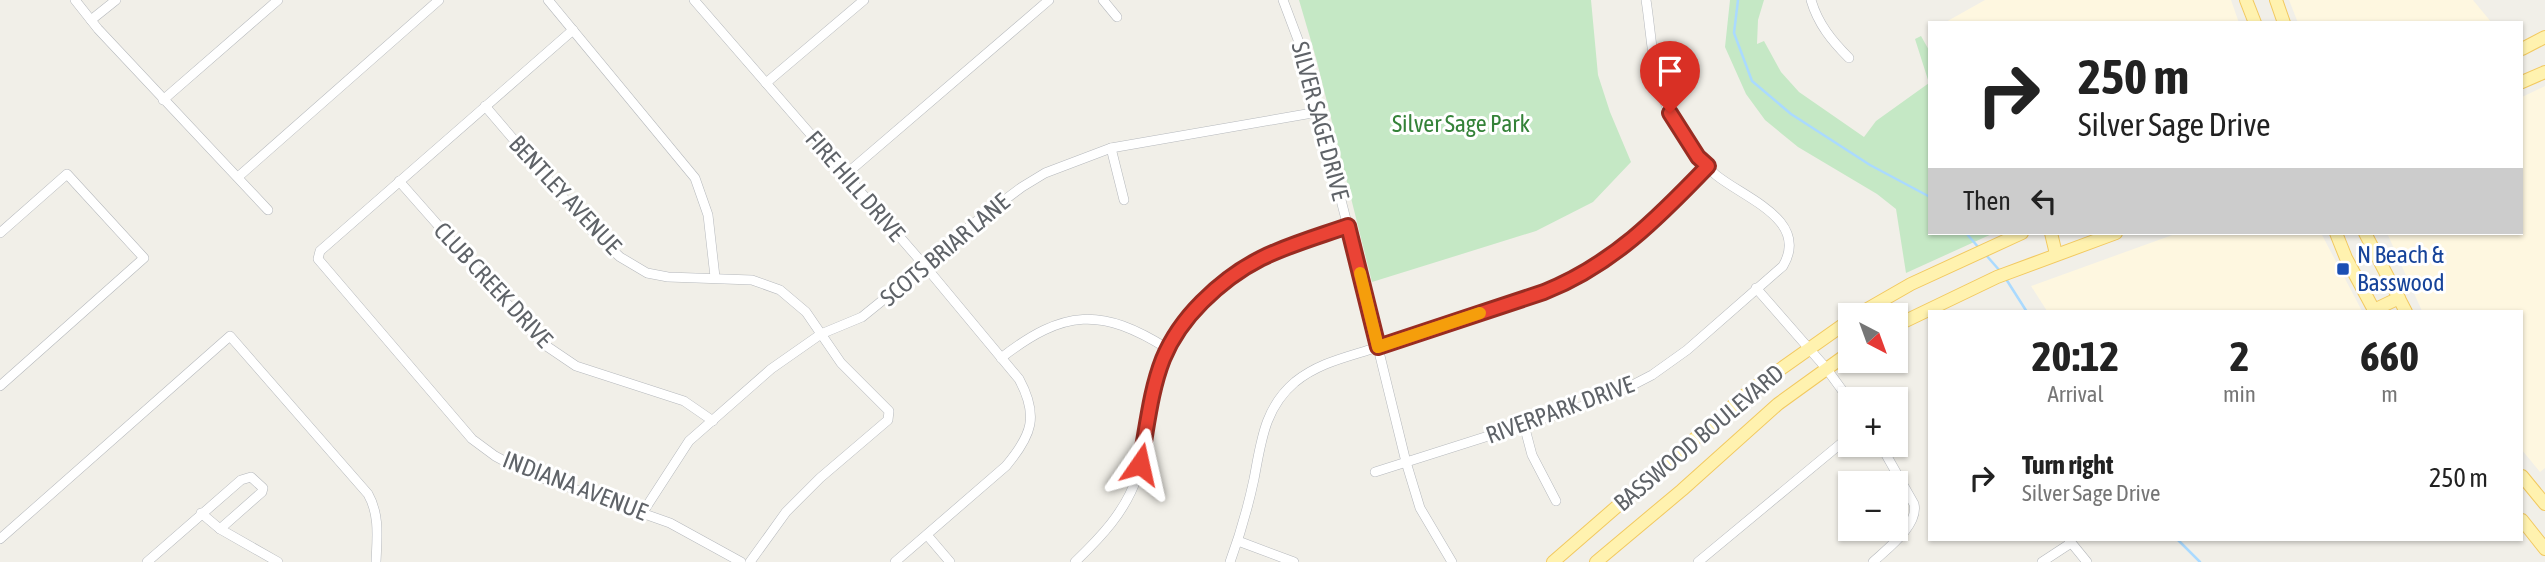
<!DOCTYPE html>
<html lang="en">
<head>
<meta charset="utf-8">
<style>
	body { margin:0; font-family:"Asap Condensed",sans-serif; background:#f2f2f2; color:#222; height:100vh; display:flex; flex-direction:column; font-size:26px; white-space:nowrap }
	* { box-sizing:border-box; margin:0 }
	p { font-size:23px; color:#767676 }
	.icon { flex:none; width:38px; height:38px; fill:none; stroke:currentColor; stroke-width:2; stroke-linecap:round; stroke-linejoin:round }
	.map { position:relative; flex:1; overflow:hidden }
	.panel { position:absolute; left:1928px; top:310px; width:595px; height:231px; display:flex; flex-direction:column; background:#fff; border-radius:0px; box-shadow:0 2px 5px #0004 }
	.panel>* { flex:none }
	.banner { position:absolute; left:1928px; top:21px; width:595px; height:214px; border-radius:0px; box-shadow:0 2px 5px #0004; background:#fff; color:#222; overflow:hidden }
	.needle { width:46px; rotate:139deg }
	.buttons { position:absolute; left:1838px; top:303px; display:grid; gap:14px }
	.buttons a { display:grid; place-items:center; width:70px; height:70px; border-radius:0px; background:#fff; box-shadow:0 2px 5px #0004; font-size:35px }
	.pin { position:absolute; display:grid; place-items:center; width:60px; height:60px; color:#fff; margin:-72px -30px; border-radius:50% 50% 50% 0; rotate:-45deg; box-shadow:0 0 7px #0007 }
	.pin .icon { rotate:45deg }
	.me { position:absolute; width:77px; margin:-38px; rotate:11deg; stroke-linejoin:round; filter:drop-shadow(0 0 5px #0008) }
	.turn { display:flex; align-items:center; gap:24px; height:147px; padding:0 35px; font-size:32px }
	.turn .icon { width:91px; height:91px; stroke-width:2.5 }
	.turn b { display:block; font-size:49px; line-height:60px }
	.then { display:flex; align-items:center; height:66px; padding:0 35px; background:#0003; gap:14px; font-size:26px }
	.eta { display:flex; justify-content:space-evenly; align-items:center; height:119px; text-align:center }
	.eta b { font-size:42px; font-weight:700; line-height:49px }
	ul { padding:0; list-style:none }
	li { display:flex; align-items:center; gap:21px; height:98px; padding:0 35px }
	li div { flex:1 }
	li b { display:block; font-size:26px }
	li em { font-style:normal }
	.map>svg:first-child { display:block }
</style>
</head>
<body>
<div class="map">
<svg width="2545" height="562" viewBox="0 0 2545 562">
	<rect width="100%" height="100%" fill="#f1efe8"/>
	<!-- commercial -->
	<g fill="#fef7e0">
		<path d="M1985,0H2231L2239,23H1944Z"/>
		<path d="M2289,0H2473L2492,23H2298Z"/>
		<path d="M2545,86V468L2540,472L2522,450V312L2422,311L2387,233H2522V97Z"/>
		<path d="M2178,233H2321L2362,311H2047L2031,286Z"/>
	</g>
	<!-- green -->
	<g fill="#c5e8c5">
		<path d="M1299,0H1591L1598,75L1610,112L1631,162L1593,202L1536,231L1372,282L1316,58Z"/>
		<path d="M1730,0H1764L1758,20L1757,44L1764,41L1781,72L1799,92L1864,137L1876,121L1929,83L1915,39L1921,36L1930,52V233H1994L1906,273L1896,209L1877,194L1798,147L1765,120L1746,94L1725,47Z"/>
	</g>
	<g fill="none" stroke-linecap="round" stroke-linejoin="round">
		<!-- stream -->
		<g stroke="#aadaff" stroke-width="2.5">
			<path d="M1738,0L1734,33L1752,81L1791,114L1870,165L1930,197"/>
			<path d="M1966,233L1979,248"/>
			<path d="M1986,255L2000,271"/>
			<path d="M2006,279L2027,312"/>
			<path d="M2177,539L2200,562"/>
		</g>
		<!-- minor casing -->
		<g stroke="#b5b8bc" stroke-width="10">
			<g id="minor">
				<path d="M75,0L98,29L268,210"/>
				<path d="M548,0L695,178L708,215L715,277"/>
				<path d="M694,0L925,266L1019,379C1039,416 1032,435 1006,466L895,562"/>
				<path d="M1103,0L1117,17"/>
				<path d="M1283,0L1303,53L1357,262L1406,462L1420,508L1452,562"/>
				<path d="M1811,0C1818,24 1832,41 1849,58"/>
				<path d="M91,20L116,0"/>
				<path d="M573,30L320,251L318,259L472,439L495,456L523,471L670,523L741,562"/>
				<path d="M766,83L864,0"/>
				<path d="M163,100L278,0"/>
				<path d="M485,106L592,231L620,257L647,273L668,277L752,280L780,290L806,312L841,363L889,411L888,420L820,478L786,512L750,562"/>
				<path d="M1111,148L1124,200"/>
				<path d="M845,175L1049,0"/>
				<path d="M238,177L439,0"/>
				<path d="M399,181L542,343L576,366L684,401L713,421"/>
				<path d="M0,233L67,174L144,258L0,386"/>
				<path d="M1756,288L1826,368L1850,401"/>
				<path d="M1001,358C1064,309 1101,307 1168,349"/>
				<path d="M1524,425L1532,455L1556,501"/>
				<path d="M1375,472L1589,404L1625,389L1652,375L1687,350L1783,266C1810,220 1744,198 1716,175C1697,159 1682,137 1671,115C1652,82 1652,37 1646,0"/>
				<path d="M643,512L689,441L771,369L821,334L862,317L925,266L950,241L1022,187L1045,173L1111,148L1318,112"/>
				<path d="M201,513L220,529L278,562"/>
				<path d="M927,535L950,562"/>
				<path d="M0,539L230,336L368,494C380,515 377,538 376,562"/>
				<path d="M2069,540L2087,562"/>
				<path d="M1238,541L1294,562"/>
				<path d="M147,562L241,480L251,477L263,488L262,492L220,529"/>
				<path d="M1075,562C1101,537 1125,512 1137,477C1147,447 1148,413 1156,383C1170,326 1215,278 1268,254C1293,243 1321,235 1348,226"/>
				<path d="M1230,562C1240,535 1248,507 1254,479C1261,443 1264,408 1295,382C1320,362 1348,357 1378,347L1544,292L1592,270L1662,215L1708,166"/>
				<path d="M1698,562L1850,436"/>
				<path d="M1873,562C1888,548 1919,525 1914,504L1880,444"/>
				<path d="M2042,562L2071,543"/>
			</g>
		</g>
		<!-- major casing -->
		<g stroke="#f2c960" stroke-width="14">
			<g id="major">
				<path d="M2246,0L2255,23"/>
				<path d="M2276,0L2284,23"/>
				<path d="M2522,49L2545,37"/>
				<path d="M2522,82L2545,72"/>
				<path d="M2051,233L2056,254"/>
				<path d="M2336,233L2346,258L2375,312"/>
				<path d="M2365,233L2406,312"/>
				<path d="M2374,310L2399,298"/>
				<path d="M1857,315L1911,284L2022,233"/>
				<path d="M1895,326L1997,277L2116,233"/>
				<path d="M2522,476L2545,504"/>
				<path d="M2522,520L2545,549"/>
				<path d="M1553,562L1751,390L1850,320"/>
				<path d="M1596,562L1682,490L1778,404L1850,352"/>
			</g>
		</g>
		<!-- minor -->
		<use href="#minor" stroke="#fff" stroke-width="9"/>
		<!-- major -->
		<use href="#major" stroke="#fff2af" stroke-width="12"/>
	</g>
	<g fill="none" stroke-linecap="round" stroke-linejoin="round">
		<!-- route casing -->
		<g stroke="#982c22" stroke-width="18">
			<path id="route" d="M1140,464C1147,429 1150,392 1163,359C1172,337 1186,318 1202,302C1249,255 1287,247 1348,226L1378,347L1544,292C1612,265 1658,218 1708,166L1698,157L1670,113"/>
		</g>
		<!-- route -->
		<use href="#route" stroke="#ea4335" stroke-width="12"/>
		<!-- slow -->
		<path stroke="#f59e0b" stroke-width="12" d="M1360,273L1378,347L1480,313"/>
	</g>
	<!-- markers -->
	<rect fill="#1a4fb4" stroke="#fff" stroke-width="2.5" x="2336" y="262" width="14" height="14" rx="3.5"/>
	<g text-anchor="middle" stroke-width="6" stroke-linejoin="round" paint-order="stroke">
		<!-- street labels -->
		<g font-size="24" fill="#5f6368" stroke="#fff">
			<text transform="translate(1320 121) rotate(75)" y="8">SILVER SAGE DRIVE</text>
			<text transform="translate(855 186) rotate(49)" y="8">FIRE HILL DRIVE</text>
			<text transform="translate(565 195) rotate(47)" y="8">BENTLEY AVENUE</text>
			<text transform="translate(945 250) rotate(-40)" y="8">SCOTS BRIAR LANE</text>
			<text transform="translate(493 285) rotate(47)" y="8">CLUB CREEK DRIVE</text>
			<text transform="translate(1560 410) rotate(-20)" y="8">RIVERPARK DRIVE</text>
			<text transform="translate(1699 438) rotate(-40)" y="8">BASSWOOD BOULEVARD</text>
			<text transform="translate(575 486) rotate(21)" y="8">INDIANA AVENUE</text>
		</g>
		<!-- park labels -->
		<g font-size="24" fill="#348238" stroke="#fff">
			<text x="1461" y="132">Silver Sage Park</text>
		</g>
		<!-- transit labels -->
		<g font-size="24" fill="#164399" stroke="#fff" text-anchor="start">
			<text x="2357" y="263">N Beach &amp;<tspan x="2357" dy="28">Basswood</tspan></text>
		</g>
	</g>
</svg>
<div class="buttons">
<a><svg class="needle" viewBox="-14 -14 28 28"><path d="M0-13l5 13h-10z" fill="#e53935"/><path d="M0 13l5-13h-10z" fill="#767676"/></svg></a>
<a>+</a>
<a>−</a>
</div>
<div class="pin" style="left:1670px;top:113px;background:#d93025"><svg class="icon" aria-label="arrive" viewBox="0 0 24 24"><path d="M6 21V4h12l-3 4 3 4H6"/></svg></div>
<svg class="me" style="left:1140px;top:464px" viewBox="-20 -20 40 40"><path d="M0-17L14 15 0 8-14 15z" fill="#ea4335" stroke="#fff" stroke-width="4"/></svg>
<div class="banner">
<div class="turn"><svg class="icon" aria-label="right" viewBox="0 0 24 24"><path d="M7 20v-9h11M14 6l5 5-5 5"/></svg><div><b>250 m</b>Silver Sage Drive</div></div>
<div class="then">Then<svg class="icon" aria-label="left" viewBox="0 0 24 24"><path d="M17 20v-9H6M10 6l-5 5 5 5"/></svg></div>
</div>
<section class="panel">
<div class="eta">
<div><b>20:12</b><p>Arrival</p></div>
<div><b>2</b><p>min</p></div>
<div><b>660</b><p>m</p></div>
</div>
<ul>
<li><svg class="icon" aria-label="right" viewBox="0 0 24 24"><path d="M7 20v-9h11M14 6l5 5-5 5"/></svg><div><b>Turn right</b><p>Silver Sage Drive</p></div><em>250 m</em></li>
</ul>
</section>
</div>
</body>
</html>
